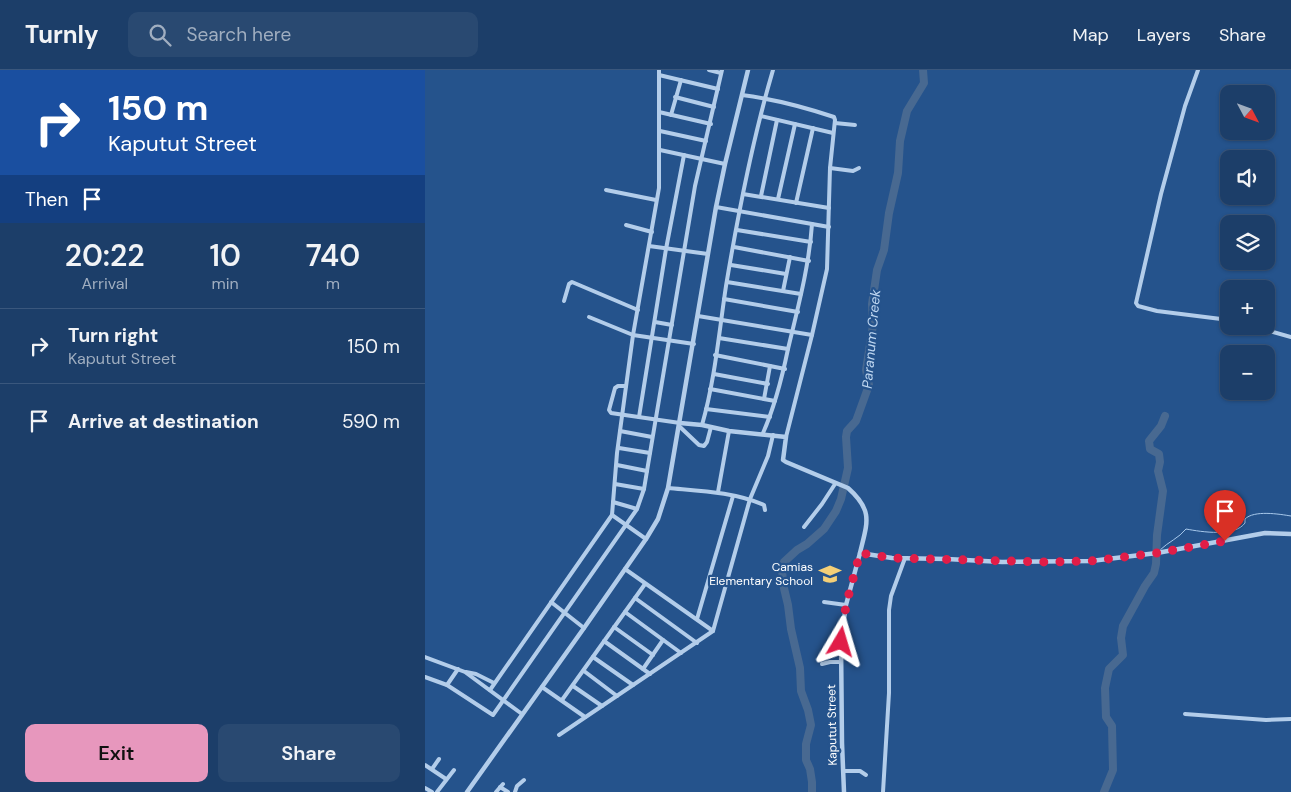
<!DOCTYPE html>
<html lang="en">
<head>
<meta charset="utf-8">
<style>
	body { margin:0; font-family:"DM Sans",sans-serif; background:#294971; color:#f1f3f6; height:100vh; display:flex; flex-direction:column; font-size:19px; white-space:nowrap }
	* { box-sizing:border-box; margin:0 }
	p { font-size:16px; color:#a0aec0 }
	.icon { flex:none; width:28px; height:28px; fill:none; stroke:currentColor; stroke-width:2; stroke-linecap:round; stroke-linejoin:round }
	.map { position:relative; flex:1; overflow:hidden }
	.sheet { display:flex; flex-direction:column; background:#1c3e69; width:425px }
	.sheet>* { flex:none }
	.top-card { background:#1a4fa0; color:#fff; overflow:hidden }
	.needle { width:32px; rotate:131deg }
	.controls { position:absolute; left:795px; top:15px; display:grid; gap:10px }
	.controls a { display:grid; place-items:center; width:55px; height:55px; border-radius:10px; background:#1c3e69; box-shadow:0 1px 4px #0004,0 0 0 1px #3a577d; font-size:25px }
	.pin { position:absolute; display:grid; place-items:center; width:42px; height:42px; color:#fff; margin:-51px -21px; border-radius:50% 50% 50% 0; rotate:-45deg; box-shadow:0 0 5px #0007 }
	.pin .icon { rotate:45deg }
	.me { position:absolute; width:55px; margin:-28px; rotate:7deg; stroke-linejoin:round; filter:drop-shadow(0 0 4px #0008) }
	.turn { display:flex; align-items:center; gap:18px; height:105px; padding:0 25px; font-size:22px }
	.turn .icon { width:65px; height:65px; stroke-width:2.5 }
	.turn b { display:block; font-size:35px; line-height:42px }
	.then { display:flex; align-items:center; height:48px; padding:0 25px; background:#0003; gap:10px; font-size:19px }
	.eta { display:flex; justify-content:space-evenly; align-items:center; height:85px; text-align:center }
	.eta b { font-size:30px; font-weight:600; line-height:35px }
	.cta { display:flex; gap:10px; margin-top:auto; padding:10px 25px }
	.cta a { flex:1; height:58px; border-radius:10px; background:#e797bd; color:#111; font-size:20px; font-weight:600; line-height:58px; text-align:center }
	.cta a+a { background:#294971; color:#f1f3f6 }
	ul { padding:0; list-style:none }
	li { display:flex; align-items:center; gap:15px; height:75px; padding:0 25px; border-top:1px solid #3a577d }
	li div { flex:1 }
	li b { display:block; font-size:19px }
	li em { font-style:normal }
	header { display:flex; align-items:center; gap:30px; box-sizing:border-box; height:70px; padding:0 25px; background:#1c3e69; border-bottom:1px solid #3a577d }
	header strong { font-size:24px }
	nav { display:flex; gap:28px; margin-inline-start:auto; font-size:18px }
	.search { width:350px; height:45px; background:#294971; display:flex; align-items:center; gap:12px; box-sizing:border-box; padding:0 18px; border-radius:10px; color:#a0aec0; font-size:19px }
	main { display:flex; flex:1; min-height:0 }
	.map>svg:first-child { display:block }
</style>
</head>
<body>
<header>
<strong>Turnly</strong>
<div class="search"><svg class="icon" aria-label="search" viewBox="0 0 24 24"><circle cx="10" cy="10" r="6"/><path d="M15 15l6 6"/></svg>Search here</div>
<nav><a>Map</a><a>Layers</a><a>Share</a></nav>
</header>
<main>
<section class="sheet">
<div class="top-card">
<div class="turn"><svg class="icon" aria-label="right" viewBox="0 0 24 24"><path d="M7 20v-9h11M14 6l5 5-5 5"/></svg><div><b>150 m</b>Kaputut Street</div></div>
<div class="then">Then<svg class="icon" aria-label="arrive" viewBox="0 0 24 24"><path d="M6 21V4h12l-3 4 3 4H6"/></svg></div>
</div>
<div class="eta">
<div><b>20:22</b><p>Arrival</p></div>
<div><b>10</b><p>min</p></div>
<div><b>740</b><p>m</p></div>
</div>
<ul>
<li><svg class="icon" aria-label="right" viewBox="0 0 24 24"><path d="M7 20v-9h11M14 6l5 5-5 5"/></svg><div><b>Turn right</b><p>Kaputut Street</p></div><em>150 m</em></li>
<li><svg class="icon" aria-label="arrive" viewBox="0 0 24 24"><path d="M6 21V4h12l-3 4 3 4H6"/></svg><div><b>Arrive at destination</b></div><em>590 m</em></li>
</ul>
<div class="cta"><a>Exit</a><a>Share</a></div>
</section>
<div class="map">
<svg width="866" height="722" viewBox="0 0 866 722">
	<rect width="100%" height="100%" fill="#25538c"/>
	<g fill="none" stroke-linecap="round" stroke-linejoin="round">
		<!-- stream -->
		<path stroke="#a7c8eb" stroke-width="1" d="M735,480C743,472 754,468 761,459C777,462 810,467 820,453V449C829,440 854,444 866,446"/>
		<!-- river -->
		<g stroke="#486991" stroke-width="8">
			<path d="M387,722V712L385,699L381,690V674L386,655L383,640L376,621L375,598L366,559L363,535L358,514L357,499L359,492L372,480L382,474L399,459L411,441L416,429L423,398L421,367L422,361L431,351L444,315L441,300L448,255L447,234L452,200L459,180L464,143L473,103L475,71L482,41L499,13L498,0"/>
			<path d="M679,722L688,700L687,656L681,647L680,618L684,599L698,585L696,568L698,556L720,516L729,503L731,494L732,465L738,421L733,401L735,392L734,384L725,379L724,371L736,356L740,346"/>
		</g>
		<!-- minor -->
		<g stroke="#b3cdea" stroke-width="4">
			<path d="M284,0L296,3"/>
			<path d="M773,0L760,36L736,124L711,233L713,236L732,241L804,250"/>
			<path d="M234,5L293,19"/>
			<path d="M317,25C348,29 379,37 409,47L410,50L405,98L402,199L387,265"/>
			<path d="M250,27L289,37"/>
			<path d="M234,42L286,54"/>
			<path d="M246,45L256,10"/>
			<path d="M336,46L408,63"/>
			<path d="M410,53L430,55"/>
			<path d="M235,61L281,71"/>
			<path d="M235,80L300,94"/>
			<path d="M405,98L428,101L434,98"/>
			<path d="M181,120L231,130"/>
			<path d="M318,124L404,138"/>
			<path d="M336,126L352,50"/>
			<path d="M353,129L370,54"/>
			<path d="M371,133L388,58"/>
			<path d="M291,137L404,157"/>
			<path d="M201,155L227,162"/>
			<path d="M312,160L386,172"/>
			<path d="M224,176L283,184"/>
			<path d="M309,177L384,191"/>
			<path d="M306,195L361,204"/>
			<path d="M302,212L376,224"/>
			<path d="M358,221L365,187"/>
			<path d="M299,229L373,242"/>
			<path d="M139,231L144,214L147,212L213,240"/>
			<path d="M273,246L387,265L361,367"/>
			<path d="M164,247L208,265L269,274"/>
			<path d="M230,252L247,255"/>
			<path d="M827,256L866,267"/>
			<path d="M294,268L363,279"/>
			<path d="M290,285L360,299"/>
			<path d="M289,304L343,314"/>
			<path d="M201,316H193L190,318L184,340L186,343L255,353"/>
			<path d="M285,319L350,331"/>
			<path d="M339,329L345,296"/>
			<path d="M281,339L345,347"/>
			<path d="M214,347L241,179L259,85"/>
			<path d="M277,355C290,310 294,262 301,216C313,144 327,71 348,0"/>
			<path d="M254,356L274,375L279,376L282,372L286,357"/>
			<path d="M195,361L227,367"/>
			<path d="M338,363C350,336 357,308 363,279C373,237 384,197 387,154"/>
			<path d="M194,378L225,383"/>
			<path d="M192,395L222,401"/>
			<path d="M190,414L219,419"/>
			<path d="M243,418C275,421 309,422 339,435L340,440"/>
			<path d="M293,422L304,361"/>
			<path d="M188,432L212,439"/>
			<path d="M187,445L221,469"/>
			<path d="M379,457L397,434L410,414"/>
			<path d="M200,499L288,561"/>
			<path d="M210,528L272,573"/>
			<path d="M126,532L159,558"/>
			<path d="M399,532L421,535"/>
			<path d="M200,542L256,583"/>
			<path d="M272,549L308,426"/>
			<path d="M189,557L228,585"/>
			<path d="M179,571L225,604"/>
			<path d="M0,587L40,602L97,644"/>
			<path d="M168,587L208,615"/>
			<path d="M397,594L405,592H416"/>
			<path d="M218,599L238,570"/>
			<path d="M159,601L192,626"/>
			<path d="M41,602L51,604L69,613"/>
			<path d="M0,607L22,615L68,645L212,439L219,419L222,401L270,116L297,0"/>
			<path d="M22,615L33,599"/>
			<path d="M148,616L177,636"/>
			<path d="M117,617L160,647"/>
			<path d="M65,620L187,445L192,383L208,265L234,118V0"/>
			<path d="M137,630L220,514"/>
			<path d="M760,644L841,650L866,649"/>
			<path d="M134,665L288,561L325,429L343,386L348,365"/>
			<path d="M0,695L21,709"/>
			<path d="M7,699L14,689"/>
			<path d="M418,701H435L441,705"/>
			<path d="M75,717L83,722"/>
			<path d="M0,718L7,722"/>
			<path d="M12,722L29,700"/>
			<path d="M71,722L78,714"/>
			<path d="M90,722L92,716L99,710"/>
			<path d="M458,722L464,623V540L466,526L480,488"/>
		</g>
		<!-- tertiary -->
		<g stroke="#b3cdea" stroke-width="4.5">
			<path d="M255,353L277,355L304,361L361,367L358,390L361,392L423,418C449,441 442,453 435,483"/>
			<path d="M42,722L159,558L221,469L233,449L243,418L291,137L300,94L323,0"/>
			<path d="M419,722L417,673L416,571L421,535L435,483L467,488L522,489L577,492L666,491L732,483L840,463L866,464"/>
		</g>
	</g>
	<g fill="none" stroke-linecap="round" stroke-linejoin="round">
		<!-- route -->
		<path stroke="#e11d48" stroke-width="9" stroke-dasharray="0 16.2" d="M416,572L421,535L435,483L467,488L623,492L666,491L732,483L800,471"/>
	</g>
	<!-- icons -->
	<defs>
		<g id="school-bare" transform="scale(1.725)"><path d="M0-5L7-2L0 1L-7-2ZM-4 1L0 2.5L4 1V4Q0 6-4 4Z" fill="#f4cf77" stroke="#25538c" stroke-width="2.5" paint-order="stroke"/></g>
	</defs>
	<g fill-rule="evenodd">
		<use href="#school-bare" x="405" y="504"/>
	</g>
	<g text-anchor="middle" stroke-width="4.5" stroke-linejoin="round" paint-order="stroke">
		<!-- poi labels -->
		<g font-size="12" fill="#fff" stroke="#25538c" text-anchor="end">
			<text x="388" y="501">Camias<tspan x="388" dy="14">Elementary School</tspan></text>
		</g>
		<!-- street labels -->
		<g font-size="12" fill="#fff" stroke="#25538c">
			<text transform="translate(407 655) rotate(-91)" y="4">Kaputut Street</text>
		</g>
		<!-- water labels -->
		<g font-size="14" font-style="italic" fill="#bfd7f1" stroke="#25538c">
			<text transform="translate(446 269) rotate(-85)" y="5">Paranum Creek</text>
		</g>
	</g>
</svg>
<div class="controls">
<a><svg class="needle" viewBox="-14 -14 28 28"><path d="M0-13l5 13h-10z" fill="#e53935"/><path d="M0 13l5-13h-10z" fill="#a0aec0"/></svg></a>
<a><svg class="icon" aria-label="sound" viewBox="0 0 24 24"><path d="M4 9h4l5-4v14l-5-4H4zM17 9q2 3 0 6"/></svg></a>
<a><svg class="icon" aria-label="layers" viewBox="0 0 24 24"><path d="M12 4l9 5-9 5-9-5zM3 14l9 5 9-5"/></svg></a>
<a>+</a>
<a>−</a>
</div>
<div class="pin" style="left:800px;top:471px;background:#d93025"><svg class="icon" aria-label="arrive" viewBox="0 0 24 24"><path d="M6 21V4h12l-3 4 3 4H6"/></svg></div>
<svg class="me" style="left:416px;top:572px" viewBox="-20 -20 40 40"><path d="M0-17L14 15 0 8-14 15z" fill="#e11d48" stroke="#fff" stroke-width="4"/></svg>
</div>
</main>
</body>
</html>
